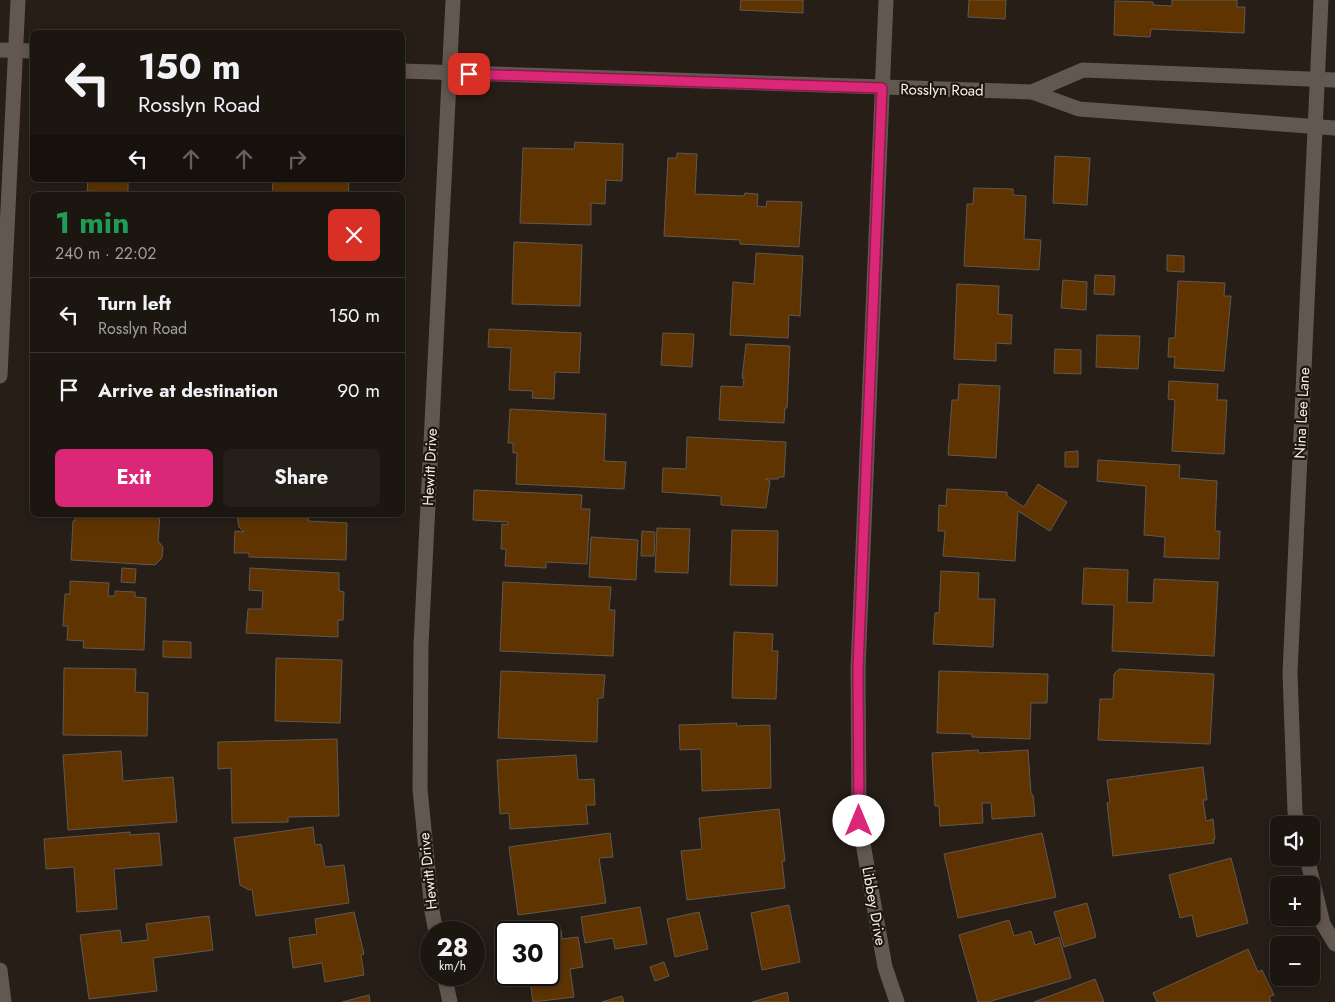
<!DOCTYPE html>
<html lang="en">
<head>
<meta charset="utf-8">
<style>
	body { margin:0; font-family:Jost,sans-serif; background:#251f1a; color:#f1f3f6; height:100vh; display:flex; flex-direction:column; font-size:19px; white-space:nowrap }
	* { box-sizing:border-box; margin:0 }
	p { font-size:16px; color:#a09f9f }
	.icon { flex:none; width:28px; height:28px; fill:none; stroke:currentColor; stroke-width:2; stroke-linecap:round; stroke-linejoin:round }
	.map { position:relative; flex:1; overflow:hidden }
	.details { position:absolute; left:30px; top:192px; width:375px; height:325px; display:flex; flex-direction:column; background:#1c1611; border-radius:8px; box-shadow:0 2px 12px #0003,0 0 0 1px #3a3531 }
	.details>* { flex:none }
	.top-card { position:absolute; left:30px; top:30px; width:375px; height:152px; border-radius:8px; box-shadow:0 2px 12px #0003,0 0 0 1px #3a3531; background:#1c1611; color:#f1f3f6; overflow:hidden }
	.tools { position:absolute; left:1270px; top:816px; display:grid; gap:10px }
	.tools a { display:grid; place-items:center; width:50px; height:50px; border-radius:8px; background:#1c1611; box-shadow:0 2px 12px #0003,0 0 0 1px #3a3531; font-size:25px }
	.speed { position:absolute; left:420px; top:921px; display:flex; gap:10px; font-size:25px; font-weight:700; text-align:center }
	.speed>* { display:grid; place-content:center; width:65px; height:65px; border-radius:50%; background:#1c1611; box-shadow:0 2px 12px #0003,0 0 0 1px #3a3531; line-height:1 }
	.speed small { font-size:12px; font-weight:400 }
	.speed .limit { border:2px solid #111; border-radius:8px; background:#fff; color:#111 }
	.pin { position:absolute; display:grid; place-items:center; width:42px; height:42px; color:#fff; margin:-21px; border-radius:10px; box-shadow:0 2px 8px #0006 }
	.me { position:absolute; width:55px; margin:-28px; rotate:0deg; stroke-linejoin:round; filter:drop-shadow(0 0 4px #0008) }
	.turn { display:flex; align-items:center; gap:18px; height:105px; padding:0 25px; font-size:22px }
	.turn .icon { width:65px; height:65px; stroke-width:2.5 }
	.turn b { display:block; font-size:35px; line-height:42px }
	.lanes { display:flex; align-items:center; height:48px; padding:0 25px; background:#0003; justify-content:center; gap:25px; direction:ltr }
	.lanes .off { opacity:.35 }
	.round { display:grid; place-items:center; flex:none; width:52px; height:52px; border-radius:8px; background:#251f1a }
	.summary { display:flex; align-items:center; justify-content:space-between; height:85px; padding:0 25px }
	h1 { font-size:30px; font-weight:700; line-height:38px; color:#1e9e55 }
	.cta { display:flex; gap:10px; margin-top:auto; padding:10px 25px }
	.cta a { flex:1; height:58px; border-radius:8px; background:#db2777; color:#fff; font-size:20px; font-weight:700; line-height:58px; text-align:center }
	.cta a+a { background:#251f1a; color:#f1f3f6 }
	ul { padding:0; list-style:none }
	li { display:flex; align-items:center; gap:15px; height:75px; padding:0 25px; border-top:1px solid #3a3531 }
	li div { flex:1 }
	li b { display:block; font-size:19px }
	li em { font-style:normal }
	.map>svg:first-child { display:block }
</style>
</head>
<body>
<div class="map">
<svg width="1335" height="1002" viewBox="0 0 1335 1002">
	<rect width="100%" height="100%" fill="#261e17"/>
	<!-- building -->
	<g fill="#5f3400" stroke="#615850">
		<path d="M741,0H803V13L740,10Z"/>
		<path d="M969,0H1006L1005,19L968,17Z"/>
		<path d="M1172,0H1237V7H1245L1244,33L1151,29L1150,37L1114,35L1115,1L1153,2V5L1172,6Z"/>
		<path d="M575,142L623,144L622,181L606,180L605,204L591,203V225L520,223L523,148L574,149Z"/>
		<path d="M677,153L697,154L695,194L744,196L745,193L758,194L757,206L766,207L767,201L802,202L799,247L740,244V240L664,236L668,158H677Z"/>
		<path d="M1055,156L1090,158L1087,205L1053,203Z"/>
		<path d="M88,180H128V193L87,191Z"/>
		<path d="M273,180H349L348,195H272Z"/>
		<path d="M974,188L1013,189V195L1026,196L1024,239L1041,240L1039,270L964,266L967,204H973Z"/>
		<path d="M514,242L582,245L580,306L512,304Z"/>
		<path d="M756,253L803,256L800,316L789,315L788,338L730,335L733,282L754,284Z"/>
		<path d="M1167,255L1184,256V272L1167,271Z"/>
		<path d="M1095,275L1115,276L1114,295L1094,294Z"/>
		<path d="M1063,280L1087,282L1086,310L1061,308Z"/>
		<path d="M1178,281L1225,283L1224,296H1231L1224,371L1174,368L1175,357H1168L1169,338H1175Z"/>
		<path d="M957,284L999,286L998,314L1012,315L1011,344L996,343V361L954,359Z"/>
		<path d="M489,329L581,333L579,373L555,372L554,399L532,398L533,391L509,390L511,348L488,347Z"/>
		<path d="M663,333L694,334L692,367L661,365Z"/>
		<path d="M1097,335L1140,336L1138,369L1096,367Z"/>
		<path d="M746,344L790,346L787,408H785L784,423L719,420L721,386L743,387L744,378H742Z"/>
		<path d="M1055,349L1081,350V374L1054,373Z"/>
		<path d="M1169,381L1218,384L1217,400H1227L1224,454L1172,451L1175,400L1168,399Z"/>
		<path d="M959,384L1000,386L996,458L948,455L952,400H958Z"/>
		<path d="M510,409L606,414L604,461L626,462L624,489L516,484L517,453H513V443H508Z"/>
		<path d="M687,437L786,442L784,477H779L778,479H765L770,481L766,508L721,505V496L662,492L663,468L686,469Z"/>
		<path d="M1078,451V467H1065V452Z"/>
		<path d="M1098,460L1180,465L1179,478L1217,481L1215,531H1220L1219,559L1164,557L1165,537L1144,535L1146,486L1097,481Z"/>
		<path d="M1038,484L1067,502L1050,531L1018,511L1015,561L943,556L945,531H938L939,505L946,506L947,489L1007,492V496L1024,507Z"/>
		<path d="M474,490L582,495L581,509H590L587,564L546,562V568L505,566L506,549H501L502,524L508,525V522L473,520Z"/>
		<path d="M75,515H160L158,541L163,547L162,558L155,565L71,560L73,521H75Z"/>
		<path d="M237,515H308V521L347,523L346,560L249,557V553H234L235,531L244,532L239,527Z"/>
		<path d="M657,528L690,529L688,573L655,572Z"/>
		<path d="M732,530L778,531L777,586L730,585Z"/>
		<path d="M642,531L655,532L654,556H641Z"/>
		<path d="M591,537L638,540L636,580L589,577Z"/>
		<path d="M122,568L136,569L135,583L121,582Z"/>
		<path d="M250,568L339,573V591L344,592L343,620H338V637L246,633L248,609H262L263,591L249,590Z"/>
		<path d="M1084,568L1128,570L1127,602L1153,603L1154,579L1218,582L1214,656L1112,651L1114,605L1082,604Z"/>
		<path d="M941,571L979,573L978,599H995L993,647L933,644L935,613H939Z"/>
		<path d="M70,581L109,583L108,596H115V591L135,592V597L146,598L144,650L83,648L84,641L67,640L68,626H63L65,594H70Z"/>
		<path d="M503,582L611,587L609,610H615L613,656L500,651Z"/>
		<path d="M734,632L773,634L772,651H778L776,699L732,698Z"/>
		<path d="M163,641L191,642V658L163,657Z"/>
		<path d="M276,658L342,660L340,723L275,721Z"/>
		<path d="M64,668L136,669L135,692L148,693L147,736L63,735Z"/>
		<path d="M1119,669L1214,674L1210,744L1098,740L1100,699H1113L1114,674Z"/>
		<path d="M501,671L605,675L603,698H598L597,742L498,738Z"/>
		<path d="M939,671L1048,674L1047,703H1031L1030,739L972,737V734L937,733Z"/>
		<path d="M737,723L736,726L770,725L771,788L702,791L701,749L680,750L679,725Z"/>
		<path d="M337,739L339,816L288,817V822L232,823L231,768L218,769V742Z"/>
		<path d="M978,750L979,753L1028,750L1031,794L1033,795L1035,816L992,819L991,803H982L983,823L940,826L939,806H935L932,753Z"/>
		<path d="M121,751L123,781L173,777L177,822L68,830L63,755Z"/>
		<path d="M576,755L578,780L594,779L595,805H586L588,824L510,829L509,813L500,814L497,760Z"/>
		<path d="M1203,767L1207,800H1203L1206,821L1213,819L1215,839H1213L1214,843L1113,856L1107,803L1110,802L1107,780Z"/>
		<path d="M779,809L785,861H782L785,888L687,900L681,851L702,849L699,818Z"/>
		<path d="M313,827L315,845L321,844L325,867L344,865L349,903L256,916L252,889L249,890L240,885L234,838Z"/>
		<path d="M130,832V835L159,833L162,865L114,869L117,909L77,912L74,867L46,869L44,839Z"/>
		<path d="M610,833L613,857L599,858L606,903L518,915L509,847Z"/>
		<path d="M1042,833L1056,897L958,918L944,854Z"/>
		<path d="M1231,858L1248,923L1197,937L1192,915L1180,918L1169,875Z"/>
		<path d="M1087,903L1096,937L1064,947L1054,912Z"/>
		<path d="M789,905L800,962L762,970L751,913Z"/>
		<path d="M640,907L647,944L615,949L613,938L585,943L581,917Z"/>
		<path d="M354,912L364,954L361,955L364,975L325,982L322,963L293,968L289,938L317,934L315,919Z"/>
		<path d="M699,912L708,949L675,957L667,919Z"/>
		<path d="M209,916L213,950L153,958L157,991L89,999L80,935L120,930L122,943L148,940L146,924Z"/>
		<path d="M1009,920L1014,936L1031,931L1035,945L1059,937L1071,978L988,1002H978L959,935Z"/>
		<path d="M561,930L562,939L578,937L583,967L570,969L574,997L533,1002L529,975H549V932H543Z"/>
		<path d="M1248,949L1258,972L1262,970L1274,995L1269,997L1271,1002H1157L1153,993Z"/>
		<path d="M664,962L669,976L655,981L650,967Z"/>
		<path d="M1095,979L1104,1002H1034Z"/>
		<path d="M787,992L789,1002H752Z"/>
		<path d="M369,995L370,1002H342Z"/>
		<path d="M622,996L624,1002H602Z"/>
	</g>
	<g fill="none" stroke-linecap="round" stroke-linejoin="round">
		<!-- minor -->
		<g stroke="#625850" stroke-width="15">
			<path d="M886,0L858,668L859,821L885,967L897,1002"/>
			<path d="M0,376L18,0"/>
			<path d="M1298,825L1295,812L1290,673L1321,0"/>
			<path d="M1307,858L1323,924L1335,944"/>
			<path d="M436,932L432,911L420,789L421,645L453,0"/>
			<path d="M0,970L4,1002"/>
			<path d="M444,975L450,1002"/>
		</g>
		<!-- tertiary -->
		<g stroke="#625850" stroke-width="15">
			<path d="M0,50L32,51"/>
			<path d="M402,71L1032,92L1079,109L1335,128"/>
			<path d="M1032,92L1083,70L1335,80"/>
		</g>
	</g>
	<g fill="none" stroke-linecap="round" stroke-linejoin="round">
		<!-- route casing -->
		<g stroke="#8e194d" stroke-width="12">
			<path id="route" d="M469,74L882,88L858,668L859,821"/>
		</g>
		<!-- route -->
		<use href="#route" stroke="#db2777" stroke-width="9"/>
	</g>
	<g text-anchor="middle" stroke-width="4.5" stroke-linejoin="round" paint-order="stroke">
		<!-- street labels -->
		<g font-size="15" fill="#f6f0eb" stroke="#1c150e">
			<text transform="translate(942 90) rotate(1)" y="5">Rosslyn Road</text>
			<text transform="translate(1302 413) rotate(-87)" y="5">Nina Lee Lane</text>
			<text transform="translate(430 467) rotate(-87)" y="5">Hewitt Drive</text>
			<text transform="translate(428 871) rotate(-96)" y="5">Hewitt Drive</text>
			<text transform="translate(874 906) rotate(80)" y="5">Libbey Drive</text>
		</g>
	</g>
</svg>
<div class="tools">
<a><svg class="icon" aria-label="sound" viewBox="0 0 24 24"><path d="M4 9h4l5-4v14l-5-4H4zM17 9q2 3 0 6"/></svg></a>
<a>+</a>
<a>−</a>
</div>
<div class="speed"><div>28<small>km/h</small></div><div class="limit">30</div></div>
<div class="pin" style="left:469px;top:74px;background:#d93025"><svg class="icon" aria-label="arrive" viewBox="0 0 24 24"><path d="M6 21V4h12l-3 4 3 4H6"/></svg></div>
<svg class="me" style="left:859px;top:821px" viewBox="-20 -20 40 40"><circle r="19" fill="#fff"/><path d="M0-13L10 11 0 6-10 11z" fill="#db2777"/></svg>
<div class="top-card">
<div class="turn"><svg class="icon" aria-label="left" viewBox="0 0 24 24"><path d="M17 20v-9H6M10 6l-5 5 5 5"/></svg><div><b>150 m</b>Rosslyn Road</div></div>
<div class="lanes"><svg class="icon" aria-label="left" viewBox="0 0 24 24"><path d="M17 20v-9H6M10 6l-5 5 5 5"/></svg><svg class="icon off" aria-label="ahead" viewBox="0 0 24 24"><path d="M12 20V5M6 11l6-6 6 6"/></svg><svg class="icon off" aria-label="ahead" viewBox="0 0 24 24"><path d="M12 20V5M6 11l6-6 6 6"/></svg><svg class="icon off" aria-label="right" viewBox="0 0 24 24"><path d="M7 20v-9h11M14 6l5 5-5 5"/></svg></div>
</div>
<section class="details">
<div class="summary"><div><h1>1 min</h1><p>240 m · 22:02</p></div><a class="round" style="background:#d93025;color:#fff"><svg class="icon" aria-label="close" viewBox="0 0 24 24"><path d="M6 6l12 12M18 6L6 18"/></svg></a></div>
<ul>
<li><svg class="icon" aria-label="left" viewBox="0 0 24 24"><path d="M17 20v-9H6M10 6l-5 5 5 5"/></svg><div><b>Turn left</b><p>Rosslyn Road</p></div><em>150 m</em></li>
<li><svg class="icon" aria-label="arrive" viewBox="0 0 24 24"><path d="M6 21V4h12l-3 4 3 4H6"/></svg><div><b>Arrive at destination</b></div><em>90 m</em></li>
</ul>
<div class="cta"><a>Exit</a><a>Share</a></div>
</section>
</div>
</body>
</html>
